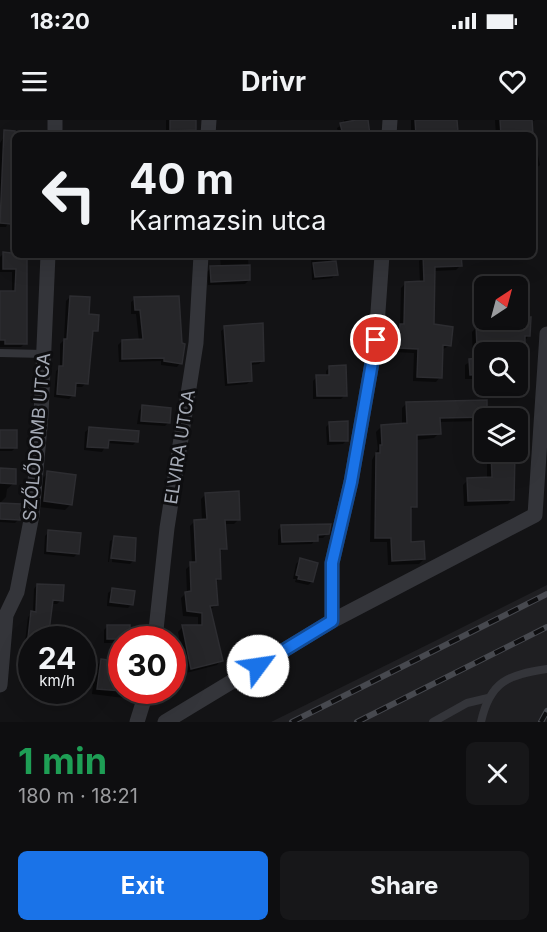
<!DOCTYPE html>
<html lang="en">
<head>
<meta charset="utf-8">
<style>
	body { margin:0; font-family:Inter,sans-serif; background:#171719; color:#f1f3f6; height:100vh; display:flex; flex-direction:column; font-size:22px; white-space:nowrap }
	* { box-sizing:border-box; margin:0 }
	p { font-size:20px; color:#9b9c9f }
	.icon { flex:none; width:33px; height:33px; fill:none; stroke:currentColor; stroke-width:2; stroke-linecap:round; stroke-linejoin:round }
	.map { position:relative; height:602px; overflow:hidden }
	.side { display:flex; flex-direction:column; background:#0e0e10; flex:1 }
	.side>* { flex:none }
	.top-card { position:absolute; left:12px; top:12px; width:524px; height:126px; border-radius:9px; box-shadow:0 6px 24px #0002,0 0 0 2px #2e2e30; background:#0e0e10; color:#f1f3f6; overflow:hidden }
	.needle { width:39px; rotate:36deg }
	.tools { position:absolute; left:474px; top:156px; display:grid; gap:12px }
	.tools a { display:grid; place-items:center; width:54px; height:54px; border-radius:9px; background:#0e0e10; box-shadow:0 6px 24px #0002,0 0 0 2px #2e2e30; font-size:30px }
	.speed { position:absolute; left:18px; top:506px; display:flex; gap:12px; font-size:30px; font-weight:700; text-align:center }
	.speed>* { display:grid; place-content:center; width:78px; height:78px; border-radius:50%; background:#0e0e10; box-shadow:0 6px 24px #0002,0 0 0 2px #2e2e30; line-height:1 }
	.speed small { font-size:15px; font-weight:400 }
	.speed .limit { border:9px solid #d22; background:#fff; color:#111 }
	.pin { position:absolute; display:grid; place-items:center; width:51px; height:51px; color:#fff; margin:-26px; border:3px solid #fff; border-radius:50%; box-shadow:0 2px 6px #0007 }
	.me { position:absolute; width:66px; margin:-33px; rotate:59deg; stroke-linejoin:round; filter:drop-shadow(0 0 4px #0008) }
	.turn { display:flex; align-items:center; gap:21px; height:126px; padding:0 18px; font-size:27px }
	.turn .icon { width:78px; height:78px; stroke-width:2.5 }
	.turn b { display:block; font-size:42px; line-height:51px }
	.round { display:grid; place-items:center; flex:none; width:63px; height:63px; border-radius:9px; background:#171719 }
	.headline { display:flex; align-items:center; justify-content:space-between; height:102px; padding:0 18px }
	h1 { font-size:36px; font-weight:700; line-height:45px; color:#1e9e55 }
	.primary-button { display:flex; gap:12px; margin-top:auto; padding:12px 18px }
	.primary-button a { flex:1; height:69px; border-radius:9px; background:#1a73e8; color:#fff; font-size:24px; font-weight:700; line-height:69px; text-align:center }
	.primary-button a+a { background:#171719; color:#f1f3f6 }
	.status { display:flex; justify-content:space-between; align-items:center; height:42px; padding:0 30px; background:#0e0e10; direction:ltr }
	.status svg { height:16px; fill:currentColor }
	header { display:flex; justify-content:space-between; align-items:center; height:78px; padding:0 18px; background:#0e0e10; font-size:27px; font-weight:700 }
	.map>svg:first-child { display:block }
</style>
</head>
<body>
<div class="status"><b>18:20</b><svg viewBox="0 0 49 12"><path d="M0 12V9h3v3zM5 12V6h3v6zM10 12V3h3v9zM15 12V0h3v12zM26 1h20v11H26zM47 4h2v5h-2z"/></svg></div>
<header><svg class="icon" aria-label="menu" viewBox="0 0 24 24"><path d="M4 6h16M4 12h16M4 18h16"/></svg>Drivr<svg class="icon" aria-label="heart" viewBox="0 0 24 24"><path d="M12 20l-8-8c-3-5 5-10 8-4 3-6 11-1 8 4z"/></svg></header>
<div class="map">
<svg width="547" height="602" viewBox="0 0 547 602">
	<rect width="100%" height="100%" fill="#131315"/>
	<!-- built -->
	<path fill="#1f1f22" d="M547,465V602H271L439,519Z"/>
	<!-- shadow -->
	<g fill="#0007">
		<path d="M166,0H193L194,10L190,14H166Z"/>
		<path d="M344,0H366L369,15H339L337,8L344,4Z"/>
		<path d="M411,0H455L456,12L453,15H411Z"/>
		<path d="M495,0H535L531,2V15H496Z"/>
		<path d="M4,17H15V95L10,98L6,107H0V23Z"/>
		<path d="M532,30H537L540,45L534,50L538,81L532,85Z"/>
		<path d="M4,133H15L25,223L21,227H0V172H12V152H0V137Z"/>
		<path d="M220,135H274L248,137L249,160L245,164L208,165L207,152L211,148H221Z"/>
		<path d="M311,135H330L336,154L332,158L312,160Z"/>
		<path d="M424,136L460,146L456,150L434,151L432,206L449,226L441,230L440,257L436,262L413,261L414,233L394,232L396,210L400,206L401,168L406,163H420L419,141Z"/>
		<path d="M528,158V169L524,173L518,174V166H500L504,159Z"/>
		<path d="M70,177L88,195L96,210L92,215L86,263L82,267H74L73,275L69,279L54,277L56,251L60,248V224L64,220L66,181Z"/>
		<path d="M135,179L180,243L177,247L161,245V241L119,242L118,225L122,221H139L136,194H131V182Z"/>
		<path d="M529,199V215L519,230L511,229V232H484V265V259H465V245L473,240L472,212L477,207L486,206V200Z"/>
		<path d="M225,208L263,240L259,244L250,245V261L247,264L225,266L221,211Z"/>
		<path d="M330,247L345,275L341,279H313V261L317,257H326V251Z"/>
		<path d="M407,283L486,296L481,301L438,302L439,313L434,318L416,320L415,386L409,392L410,424L424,439L419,444L388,445L387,422H370L372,340L378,329L376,312L381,307L402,305V288Z"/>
		<path d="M142,287L168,303L165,306L137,304L139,291Z"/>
		<path d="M330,303L347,320L343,324L327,325L326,307Z"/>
		<path d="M89,309L137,321L133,325L107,323L102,332L84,330L85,312Z"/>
		<path d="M0,312L16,327L12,331H0Z"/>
		<path d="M487,332H511L513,379L508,384L464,386L463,365L468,360L487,359Z"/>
		<path d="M0,350L14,363L7,369L6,377L0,383Z"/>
		<path d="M48,353L71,384L65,390L39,387L42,359Z"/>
		<path d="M206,374L239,399L234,404H224L225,428L218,433L219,459L215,463L217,485L209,490L221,540L217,545L186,553L178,512L183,507H198V497L183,496L181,478L187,472L186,449L192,444L190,406L195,401H202L201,379Z"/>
		<path d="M0,385L19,399L15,403L0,402Z"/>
		<path d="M282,406L327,414L323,418H316L312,424L278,425V410Z"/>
		<path d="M49,412L78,433L74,437L44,434L45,416Z"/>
		<path d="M114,417L134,440L130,444L112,442Z"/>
		<path d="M112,420L109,442H108L110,421Z"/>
		<path d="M300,440L312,462L308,465L295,462L296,459H293L296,444Z"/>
		<path d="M37,465L61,480L57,484H51L47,518L25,522L28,497L33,492L34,469Z"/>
		<path d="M112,470L132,484L128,488L107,486L108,473Z"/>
		<path d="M108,506L128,519H122V523H104V510Z"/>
		<path d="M31,533H32V561L21,558L27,537Z"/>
		<path d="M101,541L122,570H130L124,578L92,574L95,547Z"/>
	</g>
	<!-- building -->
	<g fill="#262629" stroke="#2d2d31" stroke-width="1.5">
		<path d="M170,0H196V10L170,11Z"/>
		<path d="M356,0H368L370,15H343L340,3Z"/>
		<path d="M415,0H457L458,12L416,15Z"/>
		<path d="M500,0H532L533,15H501Z"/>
		<path d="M4,10L15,11V95L12,94L11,104L0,103Z"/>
		<path d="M3,132L27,135V224H5V220H0V171H15L16,149H3Z"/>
		<path d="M423,135H461L462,146L435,147L434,204L453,207L451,226L443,225L442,258L417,257L418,229L398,228L400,204H404L405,162L424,161Z"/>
		<path d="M336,141L338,155L315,157L313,143Z"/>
		<path d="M250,145V160L211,162L210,146Z"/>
		<path d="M70,176L90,177L89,194L99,195L98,211H93L88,264L76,263L75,276L57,274L59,246H63L64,219H67Z"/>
		<path d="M179,176L182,223L185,224L182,244L164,241V238L122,239V220L143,219L140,190H135L134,177Z"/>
		<path d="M518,197H531L530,216H525V225L477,227L476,205L516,204Z"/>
		<path d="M263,203L264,241L251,242L252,261L228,263L224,206Z"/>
		<path d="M484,238V254L470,255L469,239Z"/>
		<path d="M346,245L347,276H317L316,255H329V246Z"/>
		<path d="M487,280V297L440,298L441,314L417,315V387H411V422L424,421L425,439L392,441L391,418H375L376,333H380V325H382L381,305L407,303L406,282Z"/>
		<path d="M142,285L171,288L170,303L141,301Z"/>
		<path d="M348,301V321H330L329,302Z"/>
		<path d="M89,307L139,311L138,322L109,320L108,328L87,327Z"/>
		<rect x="0" y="310" width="17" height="18"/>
		<path d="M491,332H515L514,380L468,381L467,358L492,357Z"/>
		<path d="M0,348L16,349V364L0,363Z"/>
		<path d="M47,351L76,355L72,385L44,381Z"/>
		<path d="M239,371L240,400H225L227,429H220L221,459H216L218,485L210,486L223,541L191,549L182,505H202V493L187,491L185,472L191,471L190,442H196L194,400L207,399L205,373Z"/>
		<path d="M0,383L21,384L20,400L0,399Z"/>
		<path d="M331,404L329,414L318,415V421L282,422L281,405Z"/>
		<path d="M48,410L81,413L79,434L47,431Z"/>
		<path d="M114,416L136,418L135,441L111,438Z"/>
		<path d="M300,438L318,443L313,462L298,459L299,456L296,455Z"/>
		<path d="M37,464L64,465L63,481L53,480L48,519L28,518L31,491L36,492Z"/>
		<path d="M112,468L135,471L133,485L110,482Z"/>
		<rect x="107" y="505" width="23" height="14"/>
		<path d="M101,539L122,542V571L97,569Z"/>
	</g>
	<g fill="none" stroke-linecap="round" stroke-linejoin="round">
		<!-- service -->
		<g stroke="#34353a" stroke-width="8">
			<path d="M0,233L44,234"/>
			<path d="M433,602L467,583L488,578"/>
			<path d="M481,602C490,561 508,555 547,549"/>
		</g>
		<!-- minor -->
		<g stroke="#34353a" stroke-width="15">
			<path d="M55,15V0"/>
			<path d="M208,15L209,0"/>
			<path d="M389,15L390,0"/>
			<path d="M332,501V443L351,362L376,220L382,135"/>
			<path d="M155,519L167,408L196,223L201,135"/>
			<path d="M0,565L6,495L17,472L32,395L41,295L48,135"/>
			<path d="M137,602L147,570"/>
			<path d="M165,602L332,501L535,395L547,214"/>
		</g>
		<!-- rail casing -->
		<g stroke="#47494f" stroke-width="6">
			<g id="rail">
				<path d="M292,602L547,474"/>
				<path d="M357,602L547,507"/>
				<path d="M541,602L547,591"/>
			</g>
		</g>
		<!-- rail -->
		<use href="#rail" stroke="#0e0e10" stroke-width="4" stroke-dasharray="11" stroke-linecap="butt"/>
	</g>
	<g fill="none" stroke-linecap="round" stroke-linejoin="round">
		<!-- route casing -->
		<g stroke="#114b97" stroke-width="15">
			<path id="route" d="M258,546L332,501V443L351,362L376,220"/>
		</g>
		<!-- route -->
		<use href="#route" stroke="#1a73e8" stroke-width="10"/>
	</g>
	<g text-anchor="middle" stroke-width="6" stroke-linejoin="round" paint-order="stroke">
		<!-- street labels -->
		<g font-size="18" fill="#a5aab5" stroke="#0e0e10">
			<text transform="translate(37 317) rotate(-85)" y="6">SZŐLŐDOMB UTCA</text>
			<text transform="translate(180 327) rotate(-81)" y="6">ELVIRA UTCA</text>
		</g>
	</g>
</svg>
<div class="tools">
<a><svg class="needle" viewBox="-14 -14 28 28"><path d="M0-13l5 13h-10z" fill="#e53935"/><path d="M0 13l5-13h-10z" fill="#9b9c9f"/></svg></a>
<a><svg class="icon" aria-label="search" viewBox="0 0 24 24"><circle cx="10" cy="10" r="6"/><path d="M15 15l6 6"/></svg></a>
<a><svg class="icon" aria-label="layers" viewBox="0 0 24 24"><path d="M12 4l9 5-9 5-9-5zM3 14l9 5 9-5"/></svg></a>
</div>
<div class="speed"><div>24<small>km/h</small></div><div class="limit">30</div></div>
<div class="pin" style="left:376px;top:220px;background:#d93025"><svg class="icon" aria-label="arrive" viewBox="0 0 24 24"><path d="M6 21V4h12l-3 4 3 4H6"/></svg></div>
<svg class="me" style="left:258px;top:546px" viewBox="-20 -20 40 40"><circle r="19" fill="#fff"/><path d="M0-13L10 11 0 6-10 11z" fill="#1a73e8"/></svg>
<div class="top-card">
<div class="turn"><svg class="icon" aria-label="left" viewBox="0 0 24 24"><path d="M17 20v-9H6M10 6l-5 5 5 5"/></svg><div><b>40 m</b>Karmazsin utca</div></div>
</div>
</div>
<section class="side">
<div class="headline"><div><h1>1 min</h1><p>180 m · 18:21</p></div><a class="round"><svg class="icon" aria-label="close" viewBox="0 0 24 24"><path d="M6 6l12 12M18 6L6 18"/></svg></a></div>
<div class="primary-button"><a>Exit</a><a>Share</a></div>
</section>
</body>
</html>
